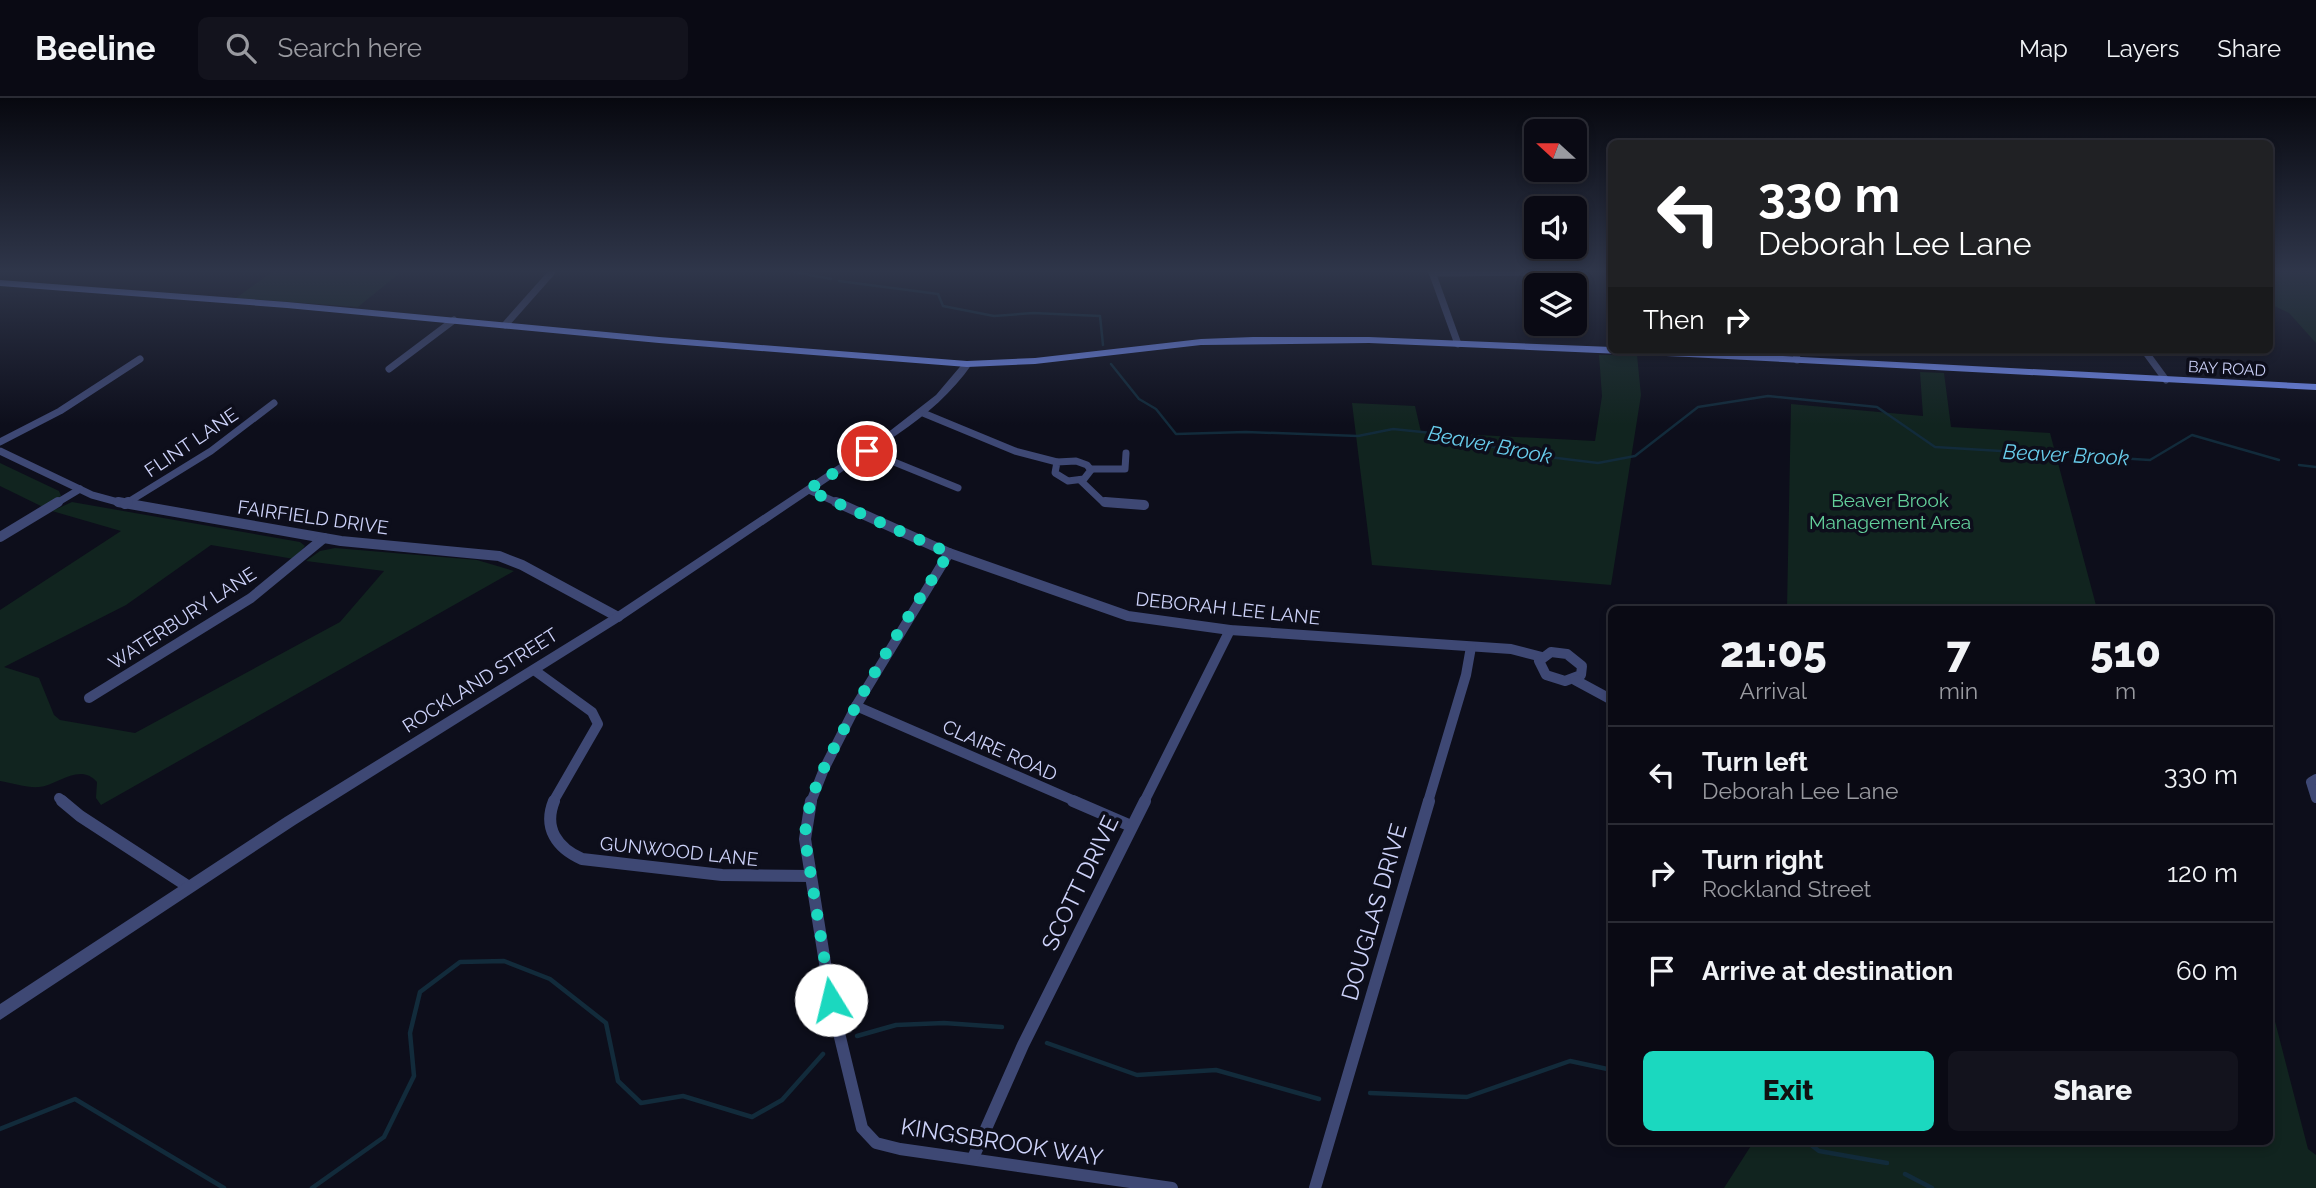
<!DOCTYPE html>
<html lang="en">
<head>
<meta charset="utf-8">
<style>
	body { margin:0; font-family:Raleway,sans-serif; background:#13131d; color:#f1f3f6; height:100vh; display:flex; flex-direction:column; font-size:26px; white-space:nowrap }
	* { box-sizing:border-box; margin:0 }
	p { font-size:23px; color:#999aa0 }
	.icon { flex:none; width:38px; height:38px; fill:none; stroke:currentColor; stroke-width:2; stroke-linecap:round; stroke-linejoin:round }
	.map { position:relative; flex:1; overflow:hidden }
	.drawer { position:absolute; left:1608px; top:508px; width:665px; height:539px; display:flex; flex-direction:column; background:#0a0a14; border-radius:10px; box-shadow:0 4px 10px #0003,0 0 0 2px #2a2b34 }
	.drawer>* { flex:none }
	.hud { position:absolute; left:1608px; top:42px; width:665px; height:214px; border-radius:10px; box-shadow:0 4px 10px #0003,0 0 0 2px #2a2b34; background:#202124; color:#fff; overflow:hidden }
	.needle { width:46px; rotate:291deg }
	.buttons { position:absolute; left:1524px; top:21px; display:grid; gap:14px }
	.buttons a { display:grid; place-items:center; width:63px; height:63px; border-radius:10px; background:#0a0a14; box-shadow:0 4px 10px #0003,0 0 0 2px #2a2b34; font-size:35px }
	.pin { position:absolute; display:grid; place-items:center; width:60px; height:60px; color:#fff; margin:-30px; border:4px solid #fff; border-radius:50%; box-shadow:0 2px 7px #0007 }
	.me { position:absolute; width:77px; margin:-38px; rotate:351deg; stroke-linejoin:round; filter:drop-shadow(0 0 5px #0008) }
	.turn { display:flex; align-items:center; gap:24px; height:147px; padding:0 35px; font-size:32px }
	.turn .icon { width:91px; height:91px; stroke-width:2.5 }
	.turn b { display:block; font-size:49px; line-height:60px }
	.then { display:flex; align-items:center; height:66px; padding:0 35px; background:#0003; gap:14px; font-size:26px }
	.eta { display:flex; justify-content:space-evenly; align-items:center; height:119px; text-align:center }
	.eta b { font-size:42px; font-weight:800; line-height:49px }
	.primary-button { display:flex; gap:14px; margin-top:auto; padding:14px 35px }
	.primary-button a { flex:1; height:80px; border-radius:10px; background:#1bd8bf; color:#111; font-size:28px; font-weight:800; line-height:80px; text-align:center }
	.primary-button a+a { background:#13131d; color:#f1f3f6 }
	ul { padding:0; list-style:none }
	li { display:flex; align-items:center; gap:21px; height:98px; padding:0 35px; border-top:2px solid #2a2b34 }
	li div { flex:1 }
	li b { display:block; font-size:26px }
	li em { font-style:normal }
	header { display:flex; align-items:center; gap:42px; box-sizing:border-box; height:98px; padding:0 35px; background:#0a0a14; border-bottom:2px solid #2a2b34 }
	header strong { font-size:33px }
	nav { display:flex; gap:38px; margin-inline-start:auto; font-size:24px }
	.search { width:490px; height:63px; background:#13131d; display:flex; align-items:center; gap:18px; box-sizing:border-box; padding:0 24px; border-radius:10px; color:#999aa0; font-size:26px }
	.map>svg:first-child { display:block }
</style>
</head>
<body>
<header>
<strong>Beeline</strong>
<div class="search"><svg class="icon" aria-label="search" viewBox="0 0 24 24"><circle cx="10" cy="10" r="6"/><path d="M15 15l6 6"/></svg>Search here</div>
<nav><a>Map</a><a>Layers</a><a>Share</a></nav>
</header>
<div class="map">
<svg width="2316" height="1090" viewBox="0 0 2316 1090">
	<rect width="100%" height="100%" fill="#0d0e1b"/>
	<!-- green -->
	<g fill="#11241f">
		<path d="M272,174H401L358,209L236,200Z"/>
		<path d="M2270,174H2316V245L2289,215L2270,206Z"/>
		<path d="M1599,257H1637L1641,297L1611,487L1372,467L1352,305L1415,308L1421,334L1595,343L1602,298Z"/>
		<path d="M1920,274L1944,275L1951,329L2050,335L2097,511H1787L1791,306L1923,318Z"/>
		<path d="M0,365L59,393L61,398L45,410L0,388Z"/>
		<path d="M72,404L300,444L305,448L294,461L211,447L126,507L4,569L39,580L54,617L60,622L135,635L340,524L384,473L306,463L320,453L335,450L477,462L514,473L101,707L96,700L97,684C80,664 58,687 39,689C28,690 12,685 0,683V512L121,433L52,413Z"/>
		<path d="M2270,904L2308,1051L2316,1057V1090H1724L1754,1043H2270Z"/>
	</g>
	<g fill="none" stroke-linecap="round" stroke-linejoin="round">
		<!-- stream-far1 -->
		<g stroke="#122b3b" stroke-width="2.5">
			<path d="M795,174L831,181"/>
			<path d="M839,183L938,196L943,208L994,218L1033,215L1100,218L1103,247"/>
			<path d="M1111,266L1139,301L1156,311L1176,336L1246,334L1358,338L1393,331L1451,337L1515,355L1598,365L1635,358L1698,309L1768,298L1877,309L1935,349L2150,362L2192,337L2279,362"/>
			<path d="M2299,367L2316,369"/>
		</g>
		<!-- stream -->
		<g stroke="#122b3b" stroke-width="4.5">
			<path d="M857,938L896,927L944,925L1002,929"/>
			<path d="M1047,945L1137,977L1216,972L1319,1001"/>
			<path d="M1370,995L1467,999L1570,963L1612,972"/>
			<path d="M0,1031L75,1001L224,1090"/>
			<path d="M1806,1043L1819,1053L1887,1065"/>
			<path d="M1905,1076L1932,1090"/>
			<path d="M312,1090L384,1039L414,978L410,935L420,894L460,864L504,863L550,881L606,925L618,983L641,1005L683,998L752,1019L782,1002L823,956"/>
		</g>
		<!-- minor-far2 -->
		<g stroke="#3e4874" stroke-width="7">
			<path d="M1432,174L1458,246"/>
			<path d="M1432,175L1545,174"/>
			<path d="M505,227L552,174"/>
			<path d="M1796,252L1797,262"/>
			<path d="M2144,252L2166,282"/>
			<path d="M389,271L454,222"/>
			<path d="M923,315L1015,353L1057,364"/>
			<path d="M0,344L60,313L140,261"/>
			<path d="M0,353L92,397L125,406"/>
			<path d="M867,353L958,390"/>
			<path d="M1076,363L1087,367L1091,372L1084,381L1068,383L1055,375L1057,364Z"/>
			<path d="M1090,371H1125L1126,355"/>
			<path d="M1080,382L1103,404L1129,406"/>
			<path d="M809,392L840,406"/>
			<path d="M55,406L80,391"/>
			<path d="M125,406L211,353L274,305"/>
		</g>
		<!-- minor-far1 -->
		<g stroke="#3e4874" stroke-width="10">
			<path d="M118,404L341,443L499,458L522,467L618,519"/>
			<path d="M836,404L949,455L1128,518L1230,532L1511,551L1542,559"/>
			<path d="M1105,404L1144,407"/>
			<path d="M125,406L128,404"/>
			<path d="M0,439L58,404"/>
			<path d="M1551,554L1567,556L1582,568L1581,577L1565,583L1546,577L1539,563Z"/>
			<path d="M534,572L592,614L598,626L553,704"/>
			<path d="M1575,582L1612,602"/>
			<path d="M89,600L251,500L324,440"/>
			<path d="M856,608L1077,704"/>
			<path d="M2316,681L2311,684L2316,700"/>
			<path d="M59,700L64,704"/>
			<path d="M811,704L824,671L856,608L949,455"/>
			<path d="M1144,704L1230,532"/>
			<path d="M1428,704L1466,577L1471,549"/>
		</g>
		<!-- minor -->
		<g stroke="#3e4874" stroke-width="12">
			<path d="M62,703L80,718L189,789"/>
			<path d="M554,703C543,730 557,750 582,761L722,777L811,778"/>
			<path d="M811,703L805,741L831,902L862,1030L876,1045L900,1051L1172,1090"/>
			<path d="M1073,703L1131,728"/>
			<path d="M973,1060L1023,947L1145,703"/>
			<path d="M1315,1090L1429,703"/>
		</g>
		<!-- tertiary -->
		<path fill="#3e4874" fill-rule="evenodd" d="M967,263L972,266C952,295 927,316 898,336L622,522L295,727L0,922V906L285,719L614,516L891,332L936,297L964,264Z"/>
		<!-- secondary -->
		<path fill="#7089ed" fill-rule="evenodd" d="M0,182L287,204L659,239L967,263L1035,260L1201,241L1253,239H1369L1612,249V252L1689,253L2316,286V292L1689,259L1369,245L1201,247L1035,266L967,269L659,245L287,210L0,188Z"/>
	</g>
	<!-- sky -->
	<linearGradient id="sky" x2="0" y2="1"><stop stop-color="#07080f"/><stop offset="0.53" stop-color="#2f364a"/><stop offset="1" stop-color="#2f364a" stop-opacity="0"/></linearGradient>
	<rect width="2316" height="327" fill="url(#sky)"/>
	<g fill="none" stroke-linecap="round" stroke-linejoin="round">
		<!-- route -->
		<path stroke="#1bd8bf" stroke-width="12" stroke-dasharray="0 21.6" d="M831,902L805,741C806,700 825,667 844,631C875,570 912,512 949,455L808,392L867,353"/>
	</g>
	<g text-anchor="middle" stroke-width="7" stroke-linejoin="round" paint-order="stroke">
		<!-- far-street labels -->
		<g font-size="16" fill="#cdd2f9" stroke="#0d0e1b">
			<text transform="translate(2227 270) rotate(3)" y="6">BAY ROAD</text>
		</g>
		<!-- street labels -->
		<g font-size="19" fill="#cdd2f9" stroke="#0d0e1b">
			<text transform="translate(191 344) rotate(-34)" y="7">FLINT LANE</text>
			<text transform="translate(313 419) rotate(8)" y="7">FAIRFIELD DRIVE</text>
			<text transform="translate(1228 510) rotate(6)" y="7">DEBORAH LEE LANE</text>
			<text transform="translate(182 520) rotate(-33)" y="7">WATERBURY LANE</text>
			<text transform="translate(480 582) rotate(-32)" y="7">ROCKLAND STREET</text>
			<text transform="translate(1000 652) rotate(24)" y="7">CLAIRE ROAD</text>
			<text transform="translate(679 753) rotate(6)" y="7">GUNWOOD LANE</text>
		</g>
		<!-- park labels -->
		<g font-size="19" fill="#63cf9b" stroke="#0d0e1b">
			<text x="1890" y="409">Beaver Brook<tspan x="1890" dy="22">Management Area</tspan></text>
		</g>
		<!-- water labels -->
		<g font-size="21" font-style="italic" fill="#68cdec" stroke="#0d0e1b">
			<text transform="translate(1490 347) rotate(11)" y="7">Beaver Brook</text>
			<text transform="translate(2066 357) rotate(3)" y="7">Beaver Brook</text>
		</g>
		<!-- near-street labels -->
		<g font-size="23" fill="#cdd2f9" stroke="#0d0e1b">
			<text transform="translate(1080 785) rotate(-64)" y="8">SCOTT DRIVE</text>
			<text transform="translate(1374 814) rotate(-74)" y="8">DOUGLAS DRIVE</text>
			<text transform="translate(1002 1044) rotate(9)" y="8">KINGSBROOK WAY</text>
		</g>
	</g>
</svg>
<div class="buttons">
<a><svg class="needle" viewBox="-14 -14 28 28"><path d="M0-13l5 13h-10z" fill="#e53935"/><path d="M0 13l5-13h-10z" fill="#999aa0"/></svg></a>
<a><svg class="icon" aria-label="sound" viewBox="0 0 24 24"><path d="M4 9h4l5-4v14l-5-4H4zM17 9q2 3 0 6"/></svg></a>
<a><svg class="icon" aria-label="layers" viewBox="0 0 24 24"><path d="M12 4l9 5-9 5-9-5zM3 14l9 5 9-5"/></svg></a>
</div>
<div class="pin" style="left:867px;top:353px;background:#d93025"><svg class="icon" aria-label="arrive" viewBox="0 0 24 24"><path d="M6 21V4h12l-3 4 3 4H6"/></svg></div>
<svg class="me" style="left:831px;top:902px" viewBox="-20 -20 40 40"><circle r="19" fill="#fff"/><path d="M0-13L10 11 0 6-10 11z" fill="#1bd8bf"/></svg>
<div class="hud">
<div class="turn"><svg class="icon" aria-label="left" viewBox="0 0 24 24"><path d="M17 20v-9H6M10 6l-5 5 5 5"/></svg><div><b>330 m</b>Deborah Lee Lane</div></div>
<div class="then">Then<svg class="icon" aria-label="right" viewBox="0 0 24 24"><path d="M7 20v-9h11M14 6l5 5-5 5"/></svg></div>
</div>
<section class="drawer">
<div class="eta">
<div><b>21:05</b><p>Arrival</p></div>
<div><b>7</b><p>min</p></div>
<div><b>510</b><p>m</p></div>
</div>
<ul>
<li><svg class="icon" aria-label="left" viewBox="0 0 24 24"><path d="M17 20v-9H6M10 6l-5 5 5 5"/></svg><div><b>Turn left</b><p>Deborah Lee Lane</p></div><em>330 m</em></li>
<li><svg class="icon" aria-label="right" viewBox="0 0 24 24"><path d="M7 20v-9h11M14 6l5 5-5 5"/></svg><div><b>Turn right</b><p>Rockland Street</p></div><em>120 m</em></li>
<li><svg class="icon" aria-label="arrive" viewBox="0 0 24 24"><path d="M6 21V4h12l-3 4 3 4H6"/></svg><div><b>Arrive at destination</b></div><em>60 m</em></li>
</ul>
<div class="primary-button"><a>Exit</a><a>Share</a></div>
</section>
</div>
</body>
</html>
